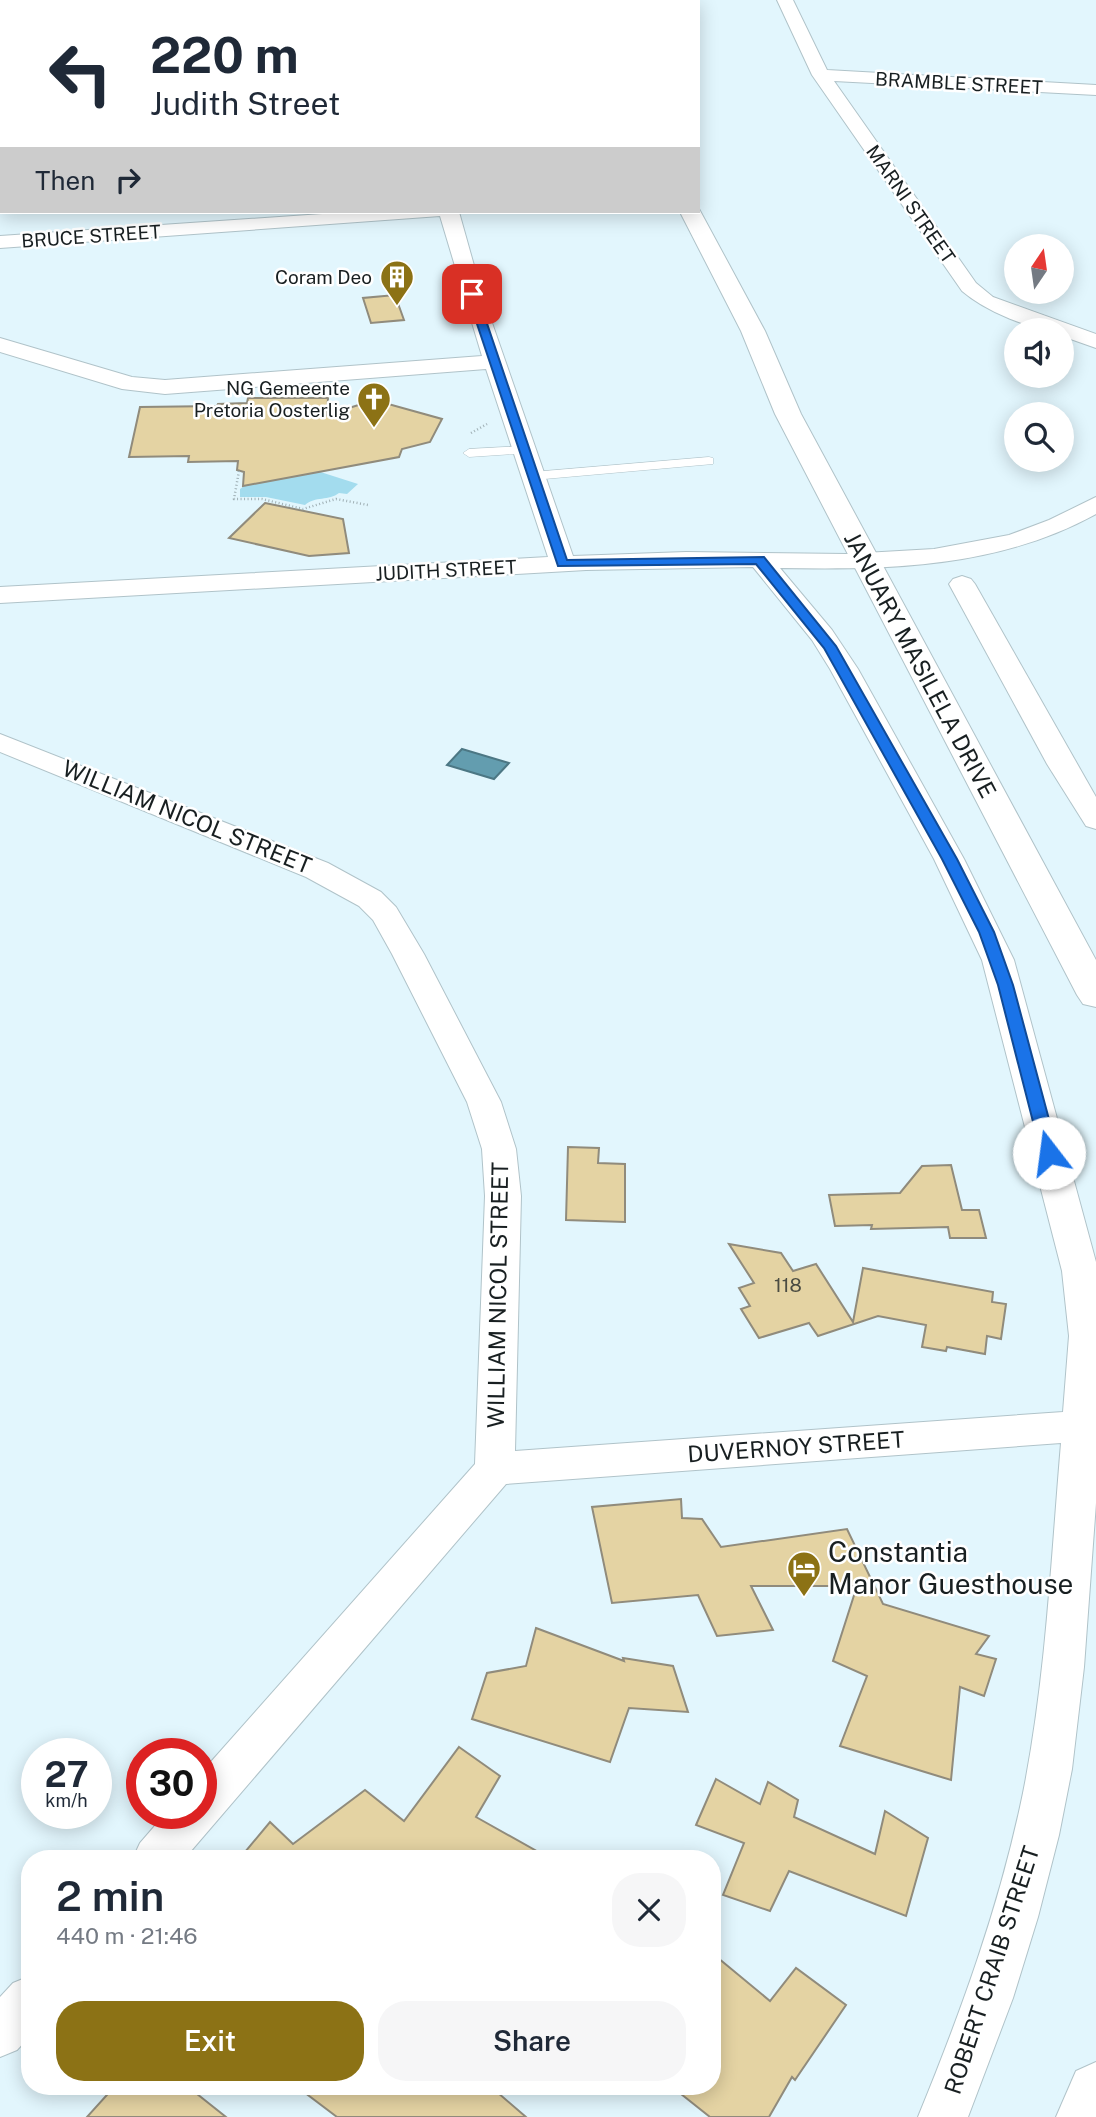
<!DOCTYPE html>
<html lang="en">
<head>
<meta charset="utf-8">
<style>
	body { margin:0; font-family:"Public Sans",sans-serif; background:#f6f6f7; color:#1f2937; height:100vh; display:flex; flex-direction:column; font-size:26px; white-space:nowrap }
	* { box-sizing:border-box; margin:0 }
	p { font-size:23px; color:#747a83 }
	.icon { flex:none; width:38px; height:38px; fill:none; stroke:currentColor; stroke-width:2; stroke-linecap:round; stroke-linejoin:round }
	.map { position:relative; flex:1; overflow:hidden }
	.sheet { position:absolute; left:21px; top:1850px; width:700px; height:245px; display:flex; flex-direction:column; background:#fff; border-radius:28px; box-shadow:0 4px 18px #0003 }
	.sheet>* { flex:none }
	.guide { position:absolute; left:0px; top:0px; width:700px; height:214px; box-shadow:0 4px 18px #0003; background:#fff; color:#1f2937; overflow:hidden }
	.needle { width:46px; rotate:13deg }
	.controls { position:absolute; left:1004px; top:234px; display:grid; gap:14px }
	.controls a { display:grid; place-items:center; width:70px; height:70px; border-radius:50%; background:#fff; box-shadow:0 4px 18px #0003; font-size:35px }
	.speed { position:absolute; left:21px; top:1738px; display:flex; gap:14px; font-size:35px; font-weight:700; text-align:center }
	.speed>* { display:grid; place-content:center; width:91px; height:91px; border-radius:50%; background:#fff; box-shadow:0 4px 18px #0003; line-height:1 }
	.speed small { font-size:18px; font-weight:400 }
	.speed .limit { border:10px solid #d22; background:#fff; color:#111 }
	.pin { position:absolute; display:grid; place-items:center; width:60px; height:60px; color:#fff; margin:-30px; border-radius:14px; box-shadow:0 4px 10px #0006 }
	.me { position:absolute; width:77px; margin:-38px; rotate:345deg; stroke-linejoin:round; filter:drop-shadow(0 0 5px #0008) }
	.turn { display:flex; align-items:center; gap:24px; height:147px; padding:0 35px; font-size:32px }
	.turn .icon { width:91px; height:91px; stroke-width:2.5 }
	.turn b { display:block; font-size:49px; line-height:60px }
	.then { display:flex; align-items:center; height:66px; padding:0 35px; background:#0003; gap:14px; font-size:26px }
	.round { display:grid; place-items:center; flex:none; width:74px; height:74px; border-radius:28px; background:#f6f6f7 }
	.summary { display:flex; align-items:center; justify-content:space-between; height:119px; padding:0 35px }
	h1 { font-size:42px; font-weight:600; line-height:52px }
	.cta { display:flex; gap:14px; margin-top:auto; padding:14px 35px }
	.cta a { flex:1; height:80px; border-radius:28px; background:#8c7215; color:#fff; font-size:28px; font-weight:600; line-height:80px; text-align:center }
	.cta a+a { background:#f6f6f7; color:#1f2937 }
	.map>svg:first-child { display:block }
</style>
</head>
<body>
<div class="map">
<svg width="1096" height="2117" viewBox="0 0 1096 2117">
	<rect width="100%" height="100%" fill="#e2f6fd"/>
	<!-- green -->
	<path fill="#a3dcee" d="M308,468L358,484L347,494L339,493C329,501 315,496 305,505L266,497H240V489L261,475Z"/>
	<!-- water -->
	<path fill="#639daf" stroke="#4c7784" stroke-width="2" d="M462,749L509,763L494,779L447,765Z"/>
	<!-- building -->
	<g fill="#e4d3a3" stroke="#908b7c" stroke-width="2">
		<path d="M395,295L404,320L371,323L363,298Z"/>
		<path d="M248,398H328L327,415L374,400L442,419L430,442L402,449L399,457L243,486L244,472L237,470L238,461L188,462L189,456L129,457L140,407L217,406L218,404L247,403Z"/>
		<path d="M265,503L343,519L349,553L309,556L229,538Z"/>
		<path d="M568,1147L599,1148L598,1163L625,1164V1222L566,1220Z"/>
		<path d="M951,1165L962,1210H979L986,1238H950L948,1227L871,1229L872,1225L835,1226L829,1195L900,1193L922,1166Z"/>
		<path d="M729,1244L781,1253L793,1271L816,1264L853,1322L863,1268L993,1292L992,1302L1006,1304L1001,1339L987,1336L985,1354L947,1347L946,1351L922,1347L926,1325L878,1316L818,1336L809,1323L759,1338L741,1309L750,1306L739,1288L754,1283Z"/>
		<path d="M681,1499L682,1518L702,1519L721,1547L847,1529L883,1604L989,1636L976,1654L996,1659L984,1696L960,1687L951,1780L840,1746L867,1676L833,1661L857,1586H751L773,1630L717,1636L698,1595L612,1603L592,1507Z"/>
		<path d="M536,1628L624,1661L623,1658L673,1666L688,1712L629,1708L610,1762L472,1719L487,1673L526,1666Z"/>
		<path d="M459,1747L500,1776L476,1817L549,1858H240L270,1822L293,1844L365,1790L404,1821Z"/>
		<path d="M716,1779L760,1804L768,1782L798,1800L794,1817L875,1854L885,1811L928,1838L906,1916L789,1871L770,1911L723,1895L744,1843L696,1825Z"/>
		<path d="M712,1953L770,2001L796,1968L846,2005L795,2080L792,2077L769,2117H710L671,2086H712Z"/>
		<path d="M115,2086H187L226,2117H87Z"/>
		<path d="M296,2086H490L526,2117H337Z"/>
	</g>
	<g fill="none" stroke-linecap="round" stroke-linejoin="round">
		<!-- lane casing -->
		<g stroke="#b0c3c9" stroke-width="1">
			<g id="lane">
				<path d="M525,446L531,450L529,453L469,457L463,453L469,449Z"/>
				<path d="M709,457L713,458V464L533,480L527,476L533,472Z"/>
			</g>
		</g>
		<!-- street casing -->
		<g stroke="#b0c3c9" stroke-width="2">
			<g id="street">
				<path d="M168,0H184L167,2Z"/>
				<path d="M374,0H392L393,2H375Z"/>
				<path d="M777,0H793L827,70L1096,85V95L834,81L976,283L993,297L1096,334V348L1062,336V331C1032,331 985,311 962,291L812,75Z"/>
				<path d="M351,212H459L482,294L573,556L686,552L847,554L934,549L1009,535L1049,520L1096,497V514C998,568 890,570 780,568L832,630L858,669L964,859L1014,960L1096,1262V1503L1084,1667L1072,1769L1059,1835L1038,1917L1013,1998L968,2117H918C961,2012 1000,1905 1023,1793C1046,1678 1051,1560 1061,1443L506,1484L185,1858H133L140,1843L166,1813H201V1773L475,1464L485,1196L482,1149L467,1102L392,954L373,920L359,906L306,877L0,752V734L328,863L381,892L396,907L424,954L501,1102L516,1149L521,1196L515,1451L1063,1412L1069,1336L1062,1271L982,960L934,859L830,669L812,640L753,567L586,570L0,603V587L548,557L486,369L165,394L122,389L0,352V338L132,377L165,380L482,356L440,216L0,248V236Z"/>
				<path d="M962,576L971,579L975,584L1096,797V829L1086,826L1047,764L949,584L953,579Z"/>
				<path d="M30,1976V2036L17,2050L0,2057V1997L13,1983Z"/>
			</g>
		</g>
		<!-- secondary casing -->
		<g stroke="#b0c3c9" stroke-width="2">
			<g id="secondary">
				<rect x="591" y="0" width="18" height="2"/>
				<path d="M698,207L765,331L801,414L1096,960V1007L1083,1004L1077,995L775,414L741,331L680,212H698Z"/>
				<path d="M1096,2062V2117H1056L1076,2071Z"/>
			</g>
		</g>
		<!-- path -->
		<g stroke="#a0b0b5" stroke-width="2.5" stroke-dasharray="1 2.5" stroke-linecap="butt">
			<path d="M471,433L487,424"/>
			<path d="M239,471L234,499H262L303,509L336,499L368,505"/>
		</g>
		<!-- lane -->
		<use href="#lane" fill="#fff" fill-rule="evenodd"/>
		<!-- street -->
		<use href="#street" fill="#fff" fill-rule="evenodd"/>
		<!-- secondary -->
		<use href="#secondary" fill="#fff" fill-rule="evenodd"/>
	</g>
	<!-- route -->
	<path fill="#1a73e8" stroke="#114b97" stroke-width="2" d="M472,291L477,294L567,560L764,557L836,646L957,859L994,932L1013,985L1058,1153L1055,1157L1049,1159L1041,1153L998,985L979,932L942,859L824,648L756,564L558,566L467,294Z"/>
	<!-- icons -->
	<defs>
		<g id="building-pin" transform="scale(1.75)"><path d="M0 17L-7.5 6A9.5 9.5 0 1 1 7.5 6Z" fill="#8c7215" stroke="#fff"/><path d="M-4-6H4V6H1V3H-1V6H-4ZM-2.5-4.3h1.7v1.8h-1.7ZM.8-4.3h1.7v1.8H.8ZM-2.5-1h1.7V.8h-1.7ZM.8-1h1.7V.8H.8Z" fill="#fff"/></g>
		<g id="church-pin" transform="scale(1.75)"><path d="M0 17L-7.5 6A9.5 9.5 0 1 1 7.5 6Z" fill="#8c7215" stroke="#fff"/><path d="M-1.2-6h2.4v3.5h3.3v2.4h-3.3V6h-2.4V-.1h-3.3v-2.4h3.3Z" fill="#fff"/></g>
		<g id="hotel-pin" transform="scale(1.75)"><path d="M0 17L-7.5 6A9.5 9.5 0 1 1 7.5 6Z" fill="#8c7215" stroke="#fff"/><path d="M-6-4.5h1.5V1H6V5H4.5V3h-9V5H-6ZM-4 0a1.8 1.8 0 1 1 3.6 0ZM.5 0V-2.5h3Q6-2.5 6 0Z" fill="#fff"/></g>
	</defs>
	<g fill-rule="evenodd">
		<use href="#building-pin" x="397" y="277"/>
		<use href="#church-pin" x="374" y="399"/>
		<use href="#hotel-pin" x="804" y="1568"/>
	</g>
	<g text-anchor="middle" stroke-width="5" stroke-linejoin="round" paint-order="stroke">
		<!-- far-street labels -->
		<g font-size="19" fill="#181f21" stroke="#fff">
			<text transform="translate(959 83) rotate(3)" y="7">BRAMBLE STREET</text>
			<text transform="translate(911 204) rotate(55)" y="7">MARNI STREET</text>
			<text transform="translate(91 236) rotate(-4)" y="7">BRUCE STREET</text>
			<text transform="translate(446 570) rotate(-3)" y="7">JUDITH STREET</text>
		</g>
		<!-- far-poi labels -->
		<g font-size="19" fill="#181f21" stroke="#fff" text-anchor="end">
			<text x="372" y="284">Coram Deo</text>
			<text x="350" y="395">NG Gemeente<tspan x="350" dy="22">Pretoria Oosterlig</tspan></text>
		</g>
		<!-- number labels -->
		<g font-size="19" fill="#4b4c42">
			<text x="788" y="1292">118</text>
		</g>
		<!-- street labels -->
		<g font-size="23" fill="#181f21" stroke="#fff">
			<text transform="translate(920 665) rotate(62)" y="8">JANUARY MASILELA DRIVE</text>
			<text transform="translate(187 817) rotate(22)" y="8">WILLIAM NICOL STREET</text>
			<text transform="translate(498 1295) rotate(-89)" y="8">WILLIAM NICOL STREET</text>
			<text transform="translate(796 1447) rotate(-4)" y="8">DUVERNOY STREET</text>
			<text transform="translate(992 1970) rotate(-72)" y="8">ROBERT CRAIB STREET</text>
		</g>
		<!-- near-poi labels -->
		<g font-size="28" fill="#181f21" stroke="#fff" text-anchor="start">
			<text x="828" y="1562">Constantia<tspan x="828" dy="32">Manor Guesthouse</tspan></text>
		</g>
	</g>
</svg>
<div class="controls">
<a><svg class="needle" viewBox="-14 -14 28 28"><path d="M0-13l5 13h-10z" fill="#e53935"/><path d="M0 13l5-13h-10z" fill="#747a83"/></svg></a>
<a><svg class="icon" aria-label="sound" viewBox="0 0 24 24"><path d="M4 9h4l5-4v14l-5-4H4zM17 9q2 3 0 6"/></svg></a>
<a><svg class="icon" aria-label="search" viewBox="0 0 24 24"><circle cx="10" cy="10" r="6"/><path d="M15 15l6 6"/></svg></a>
</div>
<div class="speed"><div>27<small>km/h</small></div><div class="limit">30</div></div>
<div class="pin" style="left:472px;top:294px;background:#d93025"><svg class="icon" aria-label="arrive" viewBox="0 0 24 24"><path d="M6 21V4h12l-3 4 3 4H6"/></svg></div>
<svg class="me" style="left:1049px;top:1153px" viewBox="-20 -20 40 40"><circle r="19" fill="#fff"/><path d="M0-13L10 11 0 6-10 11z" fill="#1a73e8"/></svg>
<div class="guide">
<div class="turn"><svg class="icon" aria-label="left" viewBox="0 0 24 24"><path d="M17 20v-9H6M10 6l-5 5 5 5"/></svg><div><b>220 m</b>Judith Street</div></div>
<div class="then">Then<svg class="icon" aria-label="right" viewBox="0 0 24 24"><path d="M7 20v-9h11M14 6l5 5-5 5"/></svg></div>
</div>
<section class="sheet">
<div class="summary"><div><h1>2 min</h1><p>440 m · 21:46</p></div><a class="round"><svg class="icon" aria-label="close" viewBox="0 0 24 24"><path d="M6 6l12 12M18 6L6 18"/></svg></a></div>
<div class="cta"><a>Exit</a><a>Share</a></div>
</section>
</div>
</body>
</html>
